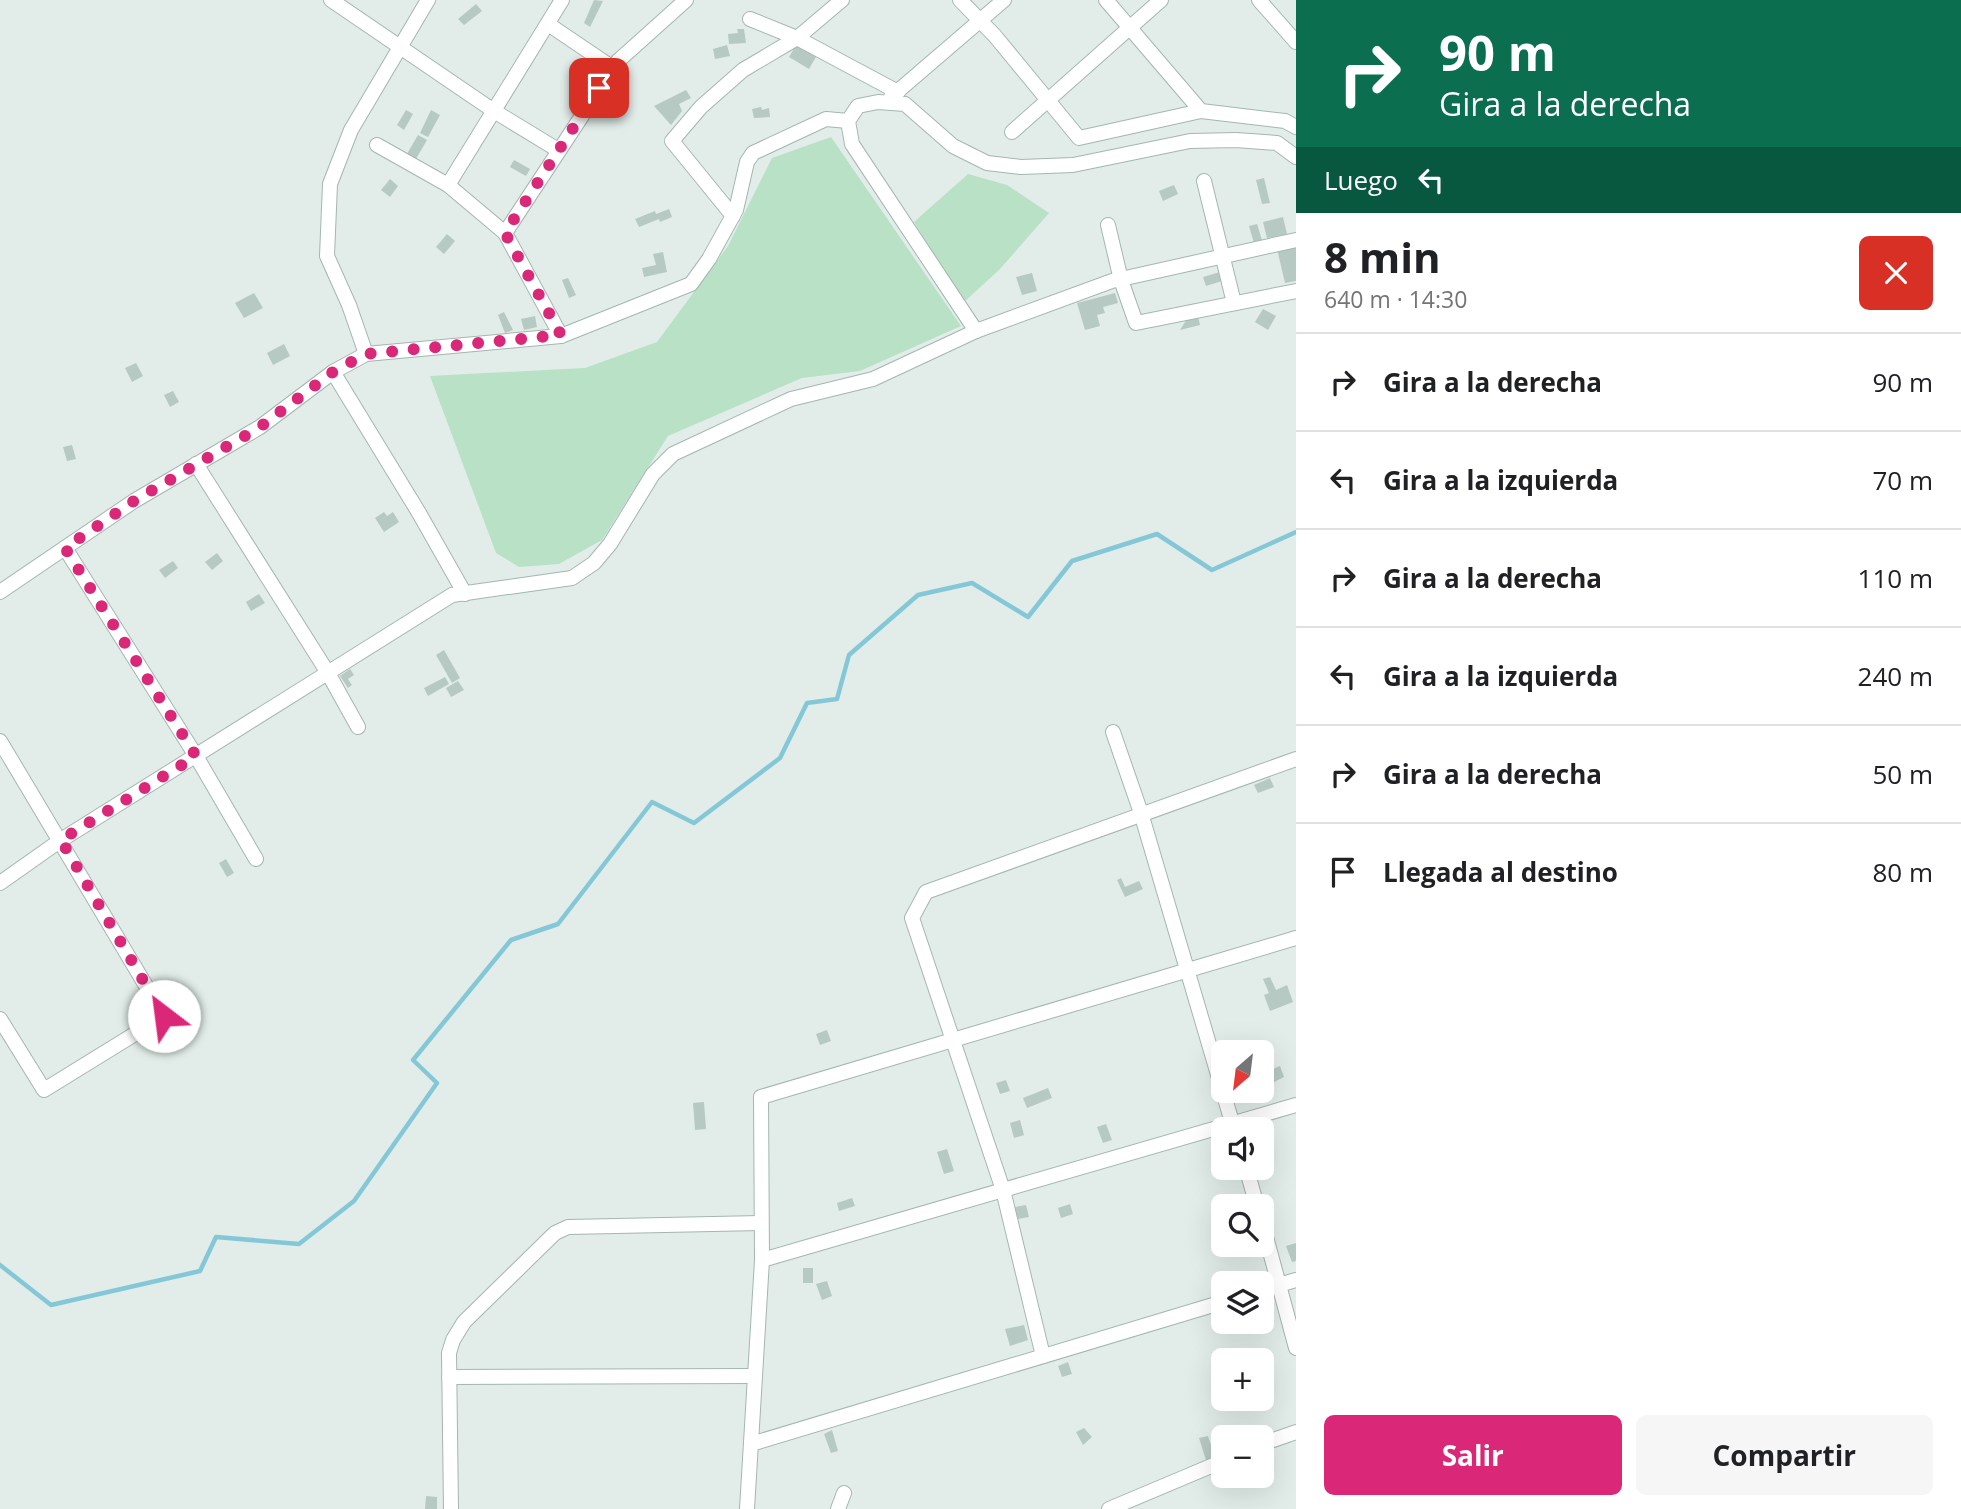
<!DOCTYPE html>
<html lang="es">
<head>
<meta charset="utf-8">
<style>
	body { margin:0; font-family:"Open Sans",sans-serif; background:#f6f6f6; color:#202124; height:100vh; display:flex; flex-direction:column; font-size:26px; white-space:nowrap }
	* { box-sizing:border-box; margin:0 }
	p { font-size:23px; color:#757577 }
	.icon { flex:none; width:38px; height:38px; fill:none; stroke:currentColor; stroke-width:2; stroke-linecap:round; stroke-linejoin:round }
	.map { position:relative; flex:1; overflow:hidden }
	.sheet { display:flex; flex-direction:column; background:#fff; width:665px }
	.sheet>* { flex:none }
	.hud { background:#0b6e4f; color:#fff; overflow:hidden }
	.needle { width:46px; rotate:208deg }
	.controls { position:absolute; left:1211px; top:1040px; display:grid; gap:14px }
	.controls a { display:grid; place-items:center; width:63px; height:63px; border-radius:10px; background:#fff; box-shadow:0 7px 28px #0002; font-size:35px }
	.pin { position:absolute; display:grid; place-items:center; width:60px; height:60px; color:#fff; margin:-30px; border-radius:14px; box-shadow:0 4px 10px #0006 }
	.me { position:absolute; width:77px; margin:-38px; rotate:330deg; stroke-linejoin:round; filter:drop-shadow(0 0 5px #0008) }
	.turn { display:flex; align-items:center; gap:24px; height:147px; padding:0 28px; font-size:32px }
	.turn .icon { width:91px; height:91px; stroke-width:2.5 }
	.turn b { display:block; font-size:49px; line-height:60px }
	.then { display:flex; align-items:center; height:66px; padding:0 28px; background:#0003; gap:14px; font-size:26px }
	.round { display:grid; place-items:center; flex:none; width:74px; height:74px; border-radius:10px; background:#f6f6f6 }
	.head { display:flex; align-items:center; justify-content:space-between; height:119px; padding:0 28px }
	h1 { font-size:42px; font-weight:700; line-height:52px }
	.primary-button { display:flex; gap:14px; margin-top:auto; padding:14px 28px }
	.primary-button a { flex:1; height:80px; border-radius:10px; background:#db2777; color:#fff; font-size:28px; font-weight:700; line-height:80px; text-align:center }
	.primary-button a+a { background:#f6f6f6; color:#202124 }
	ul { padding:0; list-style:none }
	li { display:flex; align-items:center; gap:21px; height:98px; padding:0 28px; border-top:2px solid #e0e0e0 }
	li div { flex:1 }
	li b { display:block; font-size:26px }
	li em { font-style:normal }
	main { display:flex; flex:1; min-height:0 }
	.map>svg:first-child { display:block }
</style>
</head>
<body>
<main>
<div class="map">
<svg width="1296" height="1509" viewBox="0 0 1296 1509">
	<rect width="100%" height="100%" fill="#e2ede9"/>
	<!-- green -->
	<g fill="#b8e1c5">
		<path d="M831,137L961,326L860,371L802,378L668,436L602,540L559,564L519,567L496,553L430,376L585,368L657,342L728,246L772,158Z"/>
		<path d="M968,174L1007,185L1049,213L1000,269L963,303L914,222Z"/>
	</g>
	<g fill="none" stroke-linecap="round" stroke-linejoin="round">
		<!-- stream -->
		<path stroke="#84c8d8" stroke-width="4.5" d="M0,1265L51,1305L200,1271L216,1237L299,1244L354,1201L437,1083L413,1060L511,940L558,924L652,802L694,823L780,758L807,703L837,699L849,655L918,595L972,583L1028,617L1072,561L1157,534L1212,570L1296,532"/>
	</g>
	<!-- building -->
	<g fill="#b6c9c2">
		<path d="M594,0L603,1L590,27L584,23Z"/>
		<path d="M476,4L482,11L464,25L458,19Z"/>
		<path d="M737,29H744L746,43L729,44L728,34L738,33Z"/>
		<path d="M727,45L730,56L715,59L713,49Z"/>
		<path d="M796,45L816,57L809,69L789,57Z"/>
		<path d="M686,90L691,98L679,104L682,111L671,125L654,106Z"/>
		<path d="M761,107L762,110L769,108L770,117L754,118L752,109Z"/>
		<path d="M406,110L413,114L404,130L397,125Z"/>
		<path d="M431,110L440,115L428,137L420,133Z"/>
		<path d="M418,135L427,140L413,164L404,159Z"/>
		<path d="M514,160L530,169L526,176L510,167Z"/>
		<path d="M1264,178L1270,203L1262,204L1256,180Z"/>
		<path d="M390,179L398,186L390,197L381,190Z"/>
		<path d="M1174,185L1178,194L1163,201L1159,191Z"/>
		<path d="M669,209L672,217L660,222L659,219L639,227L635,219L655,211L656,214Z"/>
		<path d="M1283,217L1287,234L1267,238L1263,222Z"/>
		<path d="M1257,224L1262,240L1254,243L1249,226Z"/>
		<path d="M447,234L455,241L444,254L436,247Z"/>
		<path d="M1296,245V281L1285,283L1277,249Z"/>
		<path d="M663,252L667,272L644,277L642,268L656,265L653,254Z"/>
		<path d="M1220,272L1222,281L1206,286L1203,277Z"/>
		<path d="M1032,273L1037,291L1022,295L1016,277Z"/>
		<path d="M568,278L576,295L569,298L562,280Z"/>
		<path d="M254,293L263,308L244,318L235,303Z"/>
		<path d="M1115,293L1118,303L1103,307L1105,313L1097,315L1100,326L1085,330L1077,303Z"/>
		<path d="M1263,309L1276,316L1268,330L1255,322Z"/>
		<path d="M504,312L513,330L505,333L498,315Z"/>
		<path d="M535,316L537,327L524,330L521,319Z"/>
		<path d="M1198,316L1200,325L1180,330L1187,319Z"/>
		<path d="M284,344L290,356L273,365L267,353Z"/>
		<path d="M136,363L143,376L132,382L125,368Z"/>
		<path d="M173,391L179,402L170,407L164,395Z"/>
		<path d="M72,445L76,459L67,461L63,447Z"/>
		<path d="M384,512L387,516L393,512L399,522L384,532L375,518Z"/>
		<path d="M217,553L223,561L212,570L205,562Z"/>
		<path d="M173,561L178,568L165,578L159,570Z"/>
		<path d="M259,594L265,603L251,611L246,602Z"/>
		<path d="M444,650L460,678L452,683L436,655Z"/>
		<path d="M350,669L354,675L348,679L352,685L348,688L340,676Z"/>
		<path d="M445,677L449,684L428,696L424,688Z"/>
		<path d="M458,681L464,690L451,697L446,688Z"/>
		<path d="M1270,778L1274,787L1258,793L1254,785Z"/>
		<path d="M226,859L234,873L227,877L219,863Z"/>
		<path d="M1121,878L1125,887L1139,881L1143,889L1125,897L1117,880Z"/>
		<path d="M1270,977L1276,990L1287,985L1293,1002L1270,1011L1264,995L1269,993L1263,979Z"/>
		<path d="M827,1030L831,1041L820,1045L816,1034Z"/>
		<path d="M1262,1055L1268,1071L1280,1066L1284,1077L1262,1088Z"/>
		<path d="M1006,1080L1010,1091L1000,1094L996,1083Z"/>
		<path d="M1048,1088L1052,1098L1027,1108L1023,1098Z"/>
		<path d="M704,1102L706,1129L695,1130L693,1103Z"/>
		<path d="M1020,1120L1024,1135L1014,1138L1010,1123Z"/>
		<path d="M1106,1124L1112,1140L1103,1143L1097,1127Z"/>
		<path d="M947,1149L954,1171L944,1174L937,1152Z"/>
		<path d="M852,1198L855,1206L839,1211L837,1203Z"/>
		<path d="M1070,1204L1073,1214L1061,1218L1058,1208Z"/>
		<path d="M1026,1205L1029,1217L1018,1219L1015,1207Z"/>
		<path d="M1296,1243V1261L1292,1262L1286,1246Z"/>
		<rect x="803" y="1268" width="10" height="15"/>
		<path d="M827,1281L832,1296L822,1300L816,1284Z"/>
		<path d="M1024,1325L1028,1340L1010,1346L1005,1329Z"/>
		<path d="M1068,1362L1072,1374L1062,1377L1058,1366Z"/>
		<path d="M1084,1428L1092,1437L1083,1445L1076,1432Z"/>
		<path d="M832,1430L838,1451L831,1453L824,1434Z"/>
		<path d="M1208,1436L1215,1457L1206,1460L1199,1438Z"/>
		<path d="M426,1496L437,1497V1509H425Z"/>
	</g>
	<g fill="none" stroke-linecap="round" stroke-linejoin="round">
		<!-- minor casing -->
		<g stroke="#a4b6b1" stroke-width="16">
			<g id="minor">
				<path d="M331,0L494,111L558,150"/>
				<path d="M960,0L995,36L1079,138L1201,111"/>
				<path d="M1106,0L1201,111L1285,121L1296,127"/>
				<path d="M1259,0L1296,42"/>
				<path d="M750,19L797,38L898,92"/>
				<path d="M548,24L613,68"/>
				<path d="M891,97L1004,0"/>
				<path d="M1012,132L1161,0"/>
				<path d="M377,145L448,185L505,233L561,336"/>
				<path d="M1204,181L1234,303"/>
				<path d="M448,185L562,0"/>
				<path d="M733,216L672,141L701,107L743,70L797,38L842,0"/>
				<path d="M1108,225L1121,280L1136,323L1296,291"/>
				<path d="M505,233L618,61L686,0"/>
				<path d="M976,331L852,144L848,121L858,106L878,102L905,104L953,146L987,163L1021,167L1073,165L1190,141L1236,140L1277,143L1296,157"/>
				<path d="M366,354L349,305L327,256L330,184L351,130L428,0"/>
				<path d="M333,372L419,513L465,594"/>
				<path d="M196,464L328,673L358,727"/>
				<path d="M65,548L196,756L256,859"/>
				<path d="M0,592L134,501L260,427L333,372L366,354L561,336L691,284L709,259L736,210L747,162L753,153L826,119L848,121"/>
				<path d="M1113,732L1141,813L1234,1129"/>
				<path d="M0,741L164,1016L44,1090L0,1019"/>
				<path d="M0,883L61,840L452,595L572,578L594,563L610,544L653,474L673,454L791,399L873,379L976,331L1112,281L1296,240"/>
				<path d="M1246,1167L1257,1206"/>
				<path d="M1262,1222L1296,1348"/>
				<path d="M762,1260L1296,1105"/>
				<path d="M1262,1290L1296,1280"/>
				<path d="M1043,1356L1003,1190L912,918L926,892L1296,759"/>
				<path d="M449,1377L755,1376"/>
				<path d="M751,1444L1223,1302"/>
				<path d="M1262,1444L1296,1432"/>
				<path d="M451,1509L449,1353L453,1340L464,1322L555,1233L568,1227L761,1223"/>
				<path d="M747,1509L762,1260L761,1097L1296,938"/>
				<path d="M838,1509L844,1493"/>
				<path d="M1109,1509L1223,1461"/>
			</g>
		</g>
		<!-- minor -->
		<use href="#minor" stroke="#fff" stroke-width="14"/>
	</g>
	<g fill="none" stroke-linecap="round" stroke-linejoin="round">
		<!-- route -->
		<path stroke="#db2777" stroke-width="12" stroke-dasharray="0 21.6" d="M164,1016L61,840L196,756L65,548L134,501L260,427L333,372L366,354L561,335L505,233L599,88"/>
	</g>
</svg>
<div class="controls">
<a><svg class="needle" viewBox="-14 -14 28 28"><path d="M0-13l5 13h-10z" fill="#e53935"/><path d="M0 13l5-13h-10z" fill="#757577"/></svg></a>
<a><svg class="icon" aria-label="sound" viewBox="0 0 24 24"><path d="M4 9h4l5-4v14l-5-4H4zM17 9q2 3 0 6"/></svg></a>
<a><svg class="icon" aria-label="search" viewBox="0 0 24 24"><circle cx="10" cy="10" r="6"/><path d="M15 15l6 6"/></svg></a>
<a><svg class="icon" aria-label="layers" viewBox="0 0 24 24"><path d="M12 4l9 5-9 5-9-5zM3 14l9 5 9-5"/></svg></a>
<a>+</a>
<a>−</a>
</div>
<div class="pin" style="left:599px;top:88px;background:#d93025"><svg class="icon" aria-label="arrive" viewBox="0 0 24 24"><path d="M6 21V4h12l-3 4 3 4H6"/></svg></div>
<svg class="me" style="left:164px;top:1016px" viewBox="-20 -20 40 40"><circle r="19" fill="#fff"/><path d="M0-13L10 11 0 6-10 11z" fill="#db2777"/></svg>
</div>
<section class="sheet">
<div class="hud">
<div class="turn"><svg class="icon" aria-label="right" viewBox="0 0 24 24"><path d="M7 20v-9h11M14 6l5 5-5 5"/></svg><div><b>90 m</b>Gira a la derecha</div></div>
<div class="then">Luego<svg class="icon" aria-label="left" viewBox="0 0 24 24"><path d="M17 20v-9H6M10 6l-5 5 5 5"/></svg></div>
</div>
<div class="head"><div><h1>8 min</h1><p>640 m · 14:30</p></div><a class="round" style="background:#d93025;color:#fff"><svg class="icon" aria-label="close" viewBox="0 0 24 24"><path d="M6 6l12 12M18 6L6 18"/></svg></a></div>
<ul>
<li><svg class="icon" aria-label="right" viewBox="0 0 24 24"><path d="M7 20v-9h11M14 6l5 5-5 5"/></svg><div><b>Gira a la derecha</b></div><em>90 m</em></li>
<li><svg class="icon" aria-label="left" viewBox="0 0 24 24"><path d="M17 20v-9H6M10 6l-5 5 5 5"/></svg><div><b>Gira a la izquierda</b></div><em>70 m</em></li>
<li><svg class="icon" aria-label="right" viewBox="0 0 24 24"><path d="M7 20v-9h11M14 6l5 5-5 5"/></svg><div><b>Gira a la derecha</b></div><em>110 m</em></li>
<li><svg class="icon" aria-label="left" viewBox="0 0 24 24"><path d="M17 20v-9H6M10 6l-5 5 5 5"/></svg><div><b>Gira a la izquierda</b></div><em>240 m</em></li>
<li><svg class="icon" aria-label="right" viewBox="0 0 24 24"><path d="M7 20v-9h11M14 6l5 5-5 5"/></svg><div><b>Gira a la derecha</b></div><em>50 m</em></li>
<li><svg class="icon" aria-label="arrive" viewBox="0 0 24 24"><path d="M6 21V4h12l-3 4 3 4H6"/></svg><div><b>Llegada al destino</b></div><em>80 m</em></li>
</ul>
<div class="primary-button"><a>Salir</a><a>Compartir</a></div>
</section>
</main>
</body>
</html>
